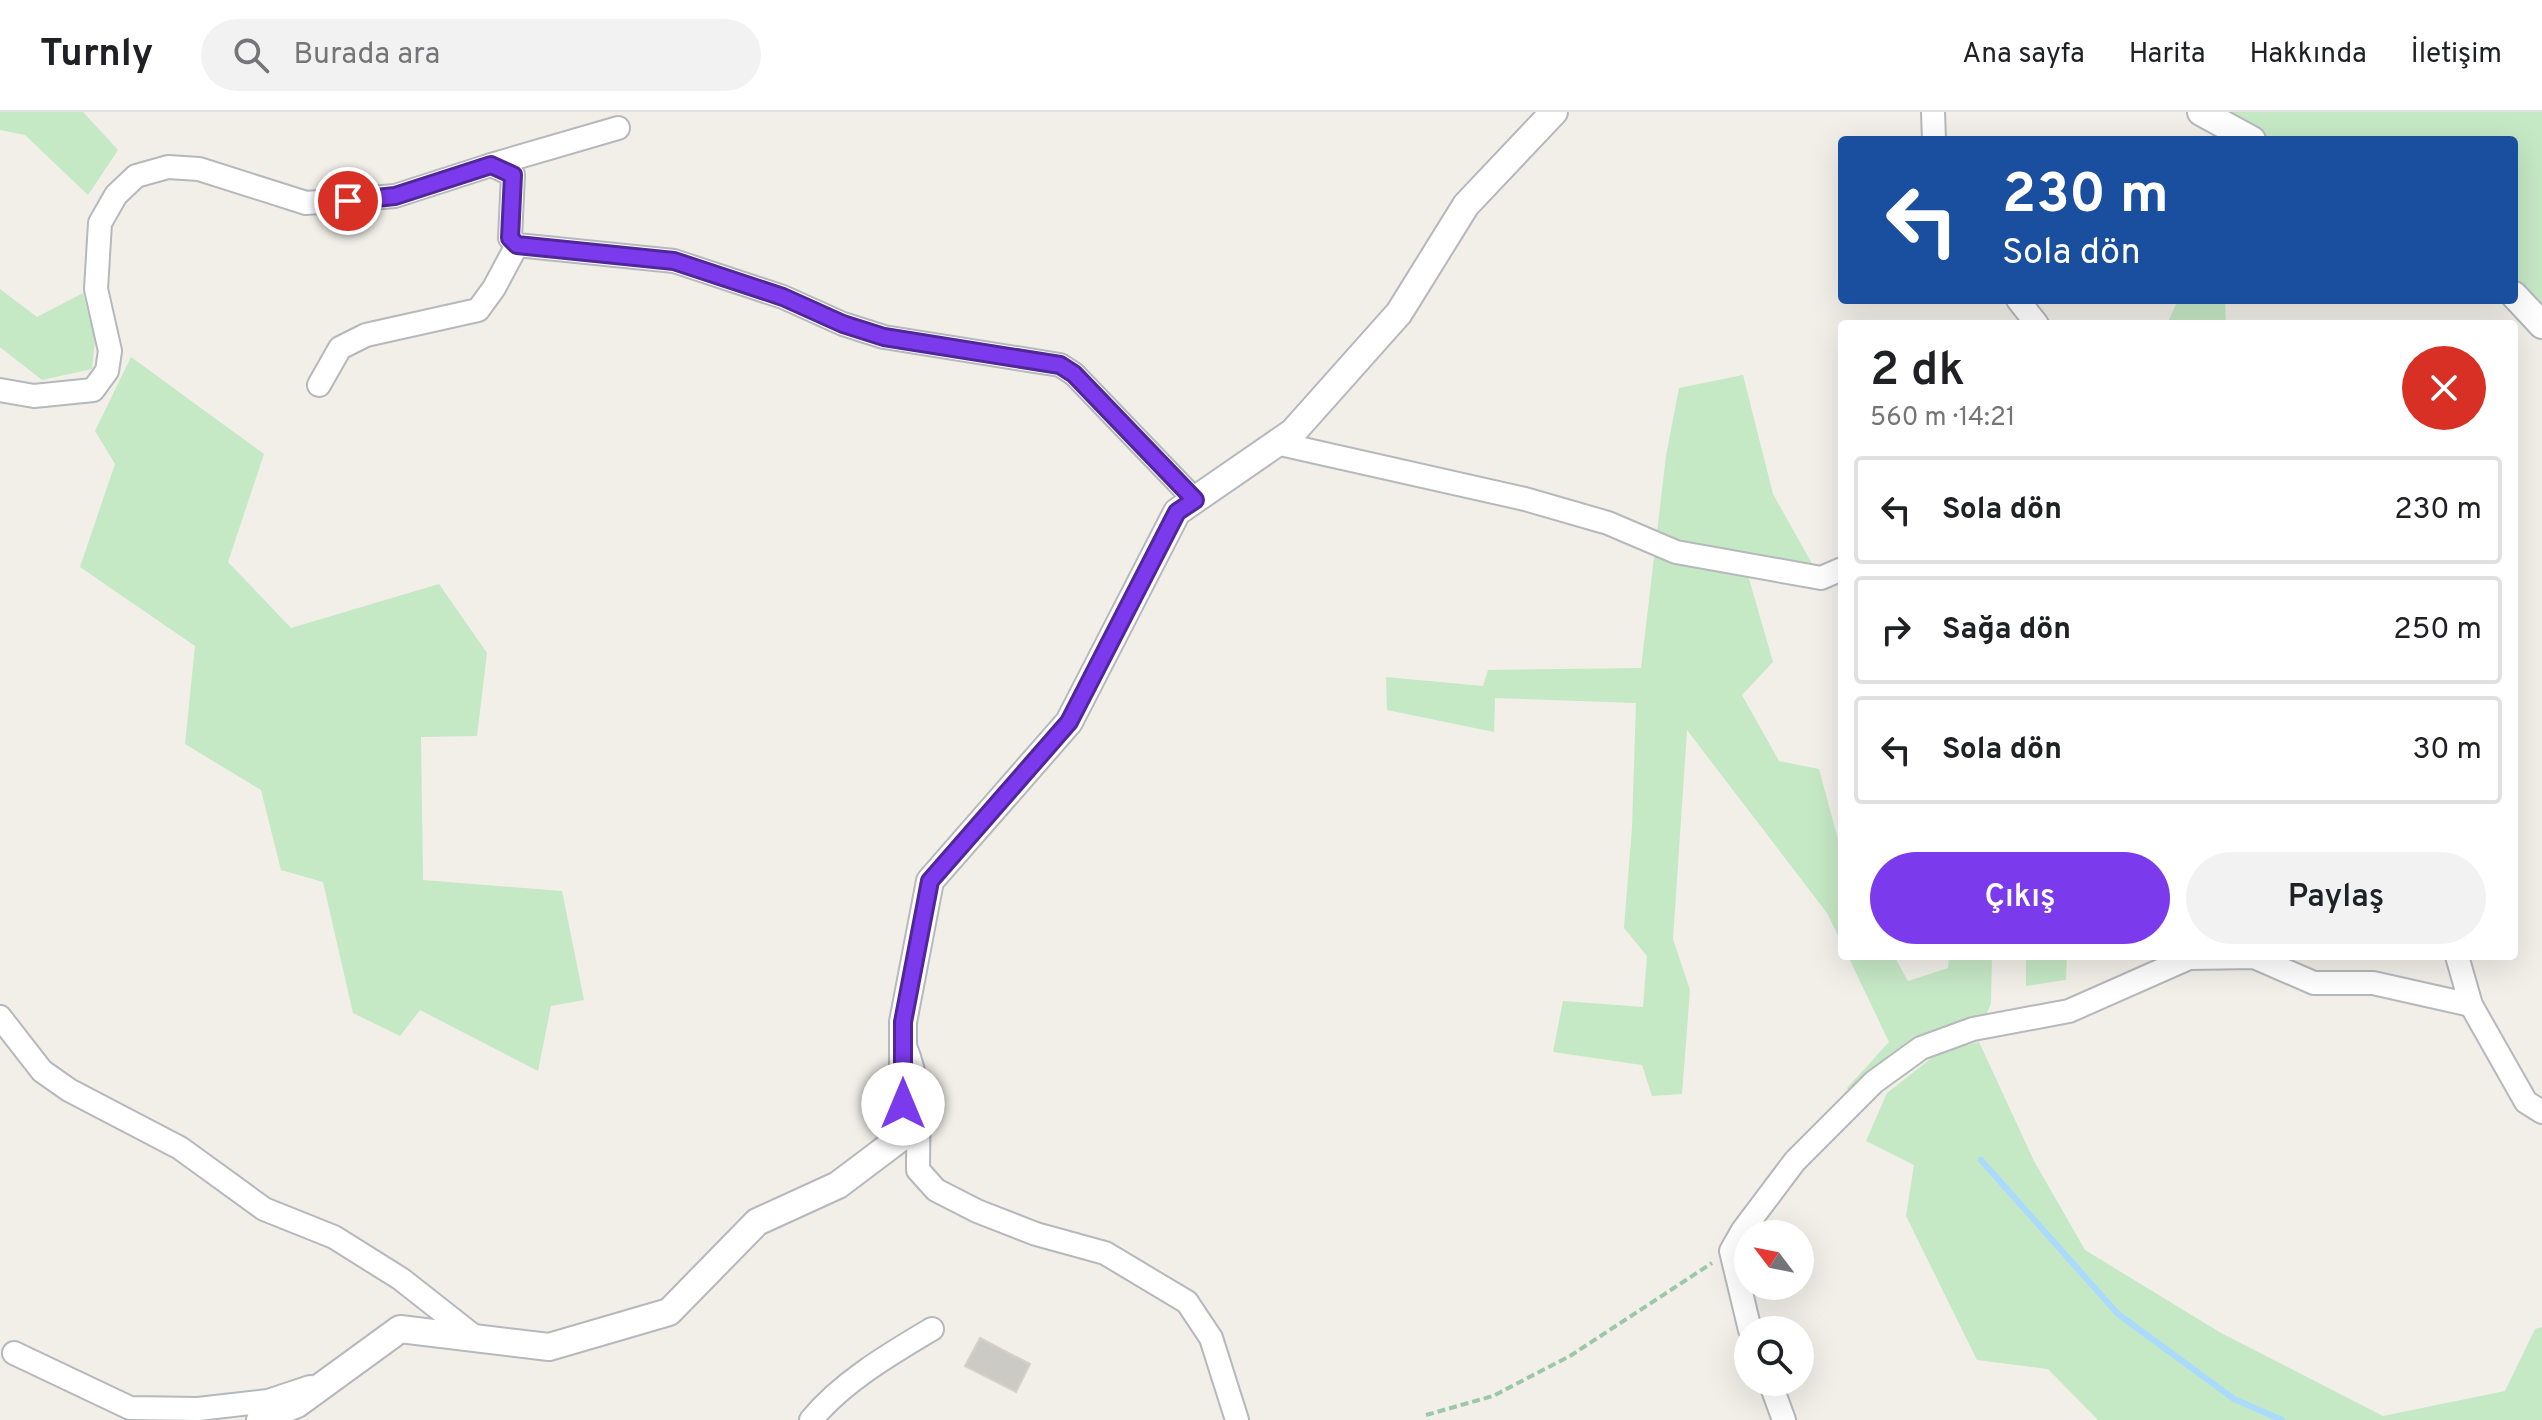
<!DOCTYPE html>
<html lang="tr">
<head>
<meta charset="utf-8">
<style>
	body { margin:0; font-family:Overpass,sans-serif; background:#f2f2f2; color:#202124; height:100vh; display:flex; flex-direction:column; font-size:30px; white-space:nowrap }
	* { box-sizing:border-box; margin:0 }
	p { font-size:26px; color:#757577 }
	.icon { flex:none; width:44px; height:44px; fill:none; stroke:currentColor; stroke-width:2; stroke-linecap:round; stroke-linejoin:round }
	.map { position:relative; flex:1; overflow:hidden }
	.details { position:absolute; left:1838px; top:208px; width:680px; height:640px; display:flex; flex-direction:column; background:#fff; border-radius:8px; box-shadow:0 8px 32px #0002 }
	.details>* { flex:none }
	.guide { position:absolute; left:1838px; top:24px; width:680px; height:168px; border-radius:8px; box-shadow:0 8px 32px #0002; background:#1a4fa0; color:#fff; overflow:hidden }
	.needle { width:52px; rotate:302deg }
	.fabs { position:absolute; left:1734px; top:1108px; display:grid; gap:16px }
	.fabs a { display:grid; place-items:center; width:80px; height:80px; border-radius:50%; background:#fff; box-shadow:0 8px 32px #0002; font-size:40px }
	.pin { position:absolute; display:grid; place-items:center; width:68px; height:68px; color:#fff; margin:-34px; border:4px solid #fff; border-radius:50%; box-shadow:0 2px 8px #0007 }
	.me { position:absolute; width:88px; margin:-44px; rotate:0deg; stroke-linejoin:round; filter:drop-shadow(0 0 6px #0008) }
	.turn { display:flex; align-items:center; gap:28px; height:168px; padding:0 32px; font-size:36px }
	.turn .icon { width:104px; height:104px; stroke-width:2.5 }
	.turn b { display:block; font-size:56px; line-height:68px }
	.round { display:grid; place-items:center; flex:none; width:84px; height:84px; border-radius:42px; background:#f2f2f2 }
	.headline { display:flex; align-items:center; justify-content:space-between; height:136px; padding:0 32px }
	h1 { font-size:48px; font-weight:600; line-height:60px }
	.cta { display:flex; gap:16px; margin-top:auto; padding:16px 32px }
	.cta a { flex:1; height:92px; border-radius:48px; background:#7c3aed; color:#fff; font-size:32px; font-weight:600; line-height:92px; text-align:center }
	.cta a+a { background:#f2f2f2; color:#202124 }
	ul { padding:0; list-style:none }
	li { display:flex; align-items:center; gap:24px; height:108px; margin:0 16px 12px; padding:0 16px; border:4px solid #e0e0e0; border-radius:8px }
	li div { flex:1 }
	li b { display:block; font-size:30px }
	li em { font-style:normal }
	header { display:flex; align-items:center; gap:48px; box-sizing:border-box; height:112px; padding:0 40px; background:#fff; border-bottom:2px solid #e0e0e0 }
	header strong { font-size:38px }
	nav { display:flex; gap:44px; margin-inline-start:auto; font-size:28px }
	.search { width:560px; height:72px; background:#f2f2f2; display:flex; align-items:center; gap:20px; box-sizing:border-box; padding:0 28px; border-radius:44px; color:#757577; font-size:30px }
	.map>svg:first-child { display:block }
</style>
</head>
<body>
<header>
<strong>Turnly</strong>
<div class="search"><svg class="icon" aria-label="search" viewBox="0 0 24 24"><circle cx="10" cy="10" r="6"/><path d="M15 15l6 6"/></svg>Burada ara</div>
<nav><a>Ana sayfa</a><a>Harita</a><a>Hakkında</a><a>İletişim</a></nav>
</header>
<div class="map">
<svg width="2542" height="1308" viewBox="0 0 2542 1308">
	<rect width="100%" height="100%" fill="#f1efe8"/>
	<!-- green -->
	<g fill="#c5e8c5">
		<path d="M0,0H83L118,38L88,83L25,23L0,18Z"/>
		<path d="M2215,0H2542V200L2514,169V28H2245Z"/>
		<path d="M0,177L37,205L83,181L95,228L92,257L42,268L0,235Z"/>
		<path d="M2178,188H2225L2226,212H2167Z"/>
		<path d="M131,245L264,342L228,450L291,516L439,472L487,541L477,624L421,625L423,768L562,779L584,888L551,894L538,959L420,898L400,924L353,901L323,770L281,758L261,678L185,632L195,534L80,455L115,352L95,319Z"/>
		<path d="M1743,263L1773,382L1815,457L1743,446L1773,550L1742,583L1779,649L1819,657L1842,742V832L1827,801L1687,618L1673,827L1690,878L1682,982L1652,984L1642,953L1553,940L1563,889L1643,895L1647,844L1624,816L1632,716L1636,591L1495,586L1494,620L1387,598L1386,565L1483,574L1488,558L1641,556L1666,344L1679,276Z"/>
		<path d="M1848,844H1894L1908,869L1948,856L1949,844H1992L1991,891L1985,906L1851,983L1847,976L1889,930Z"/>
		<path d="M2026,844H2067L2066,868L2026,874Z"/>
		<path d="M1979,930L2034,1049L2085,1138L2221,1221L2383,1304L2505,1279L2535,1217L2542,1215V1308H2098L2048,1257L1977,1248L1906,1104L1914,1053L1866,1029L1887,981L1938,941Z"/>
	</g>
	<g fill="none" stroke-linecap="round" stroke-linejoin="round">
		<!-- stream -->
		<path stroke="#aadaff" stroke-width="6" d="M1981,1048L2118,1202L2234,1287L2282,1308"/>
	</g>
	<!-- building -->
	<path fill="#cccac5" stroke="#d6d1c6" stroke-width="2" d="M980,1226L1030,1252L1016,1280L965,1254Z"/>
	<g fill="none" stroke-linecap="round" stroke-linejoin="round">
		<!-- minor casing -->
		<g stroke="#b5b8bc" stroke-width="26">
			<g id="minor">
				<path d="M1933,0L1934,28"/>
				<path d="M491,53L618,16"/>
				<path d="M2018,188L2037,212"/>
				<path d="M319,273L340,236L366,223L478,198L494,176L517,133"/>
				<path d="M0,278L34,284L93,278L107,259L110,239L96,177L100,111L116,83L136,64L168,55L199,57L306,91L395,84L491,53L513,63L510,126L517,133L674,149L783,185L843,212L884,225L1060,253L1074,262L1195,388"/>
				<path d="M1276,331L1525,387L1608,411L1676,440L1821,466L1842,457"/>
				<path d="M2457,844L2471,893L2526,990L2542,1000"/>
				<path d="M0,905L42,959L69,978L180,1036L264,1097L334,1125L401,1167L476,1226"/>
				<path d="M905,934C922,975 918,1014 918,1058L936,1078L977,1099L1036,1122L1105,1141L1187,1190L1211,1226L1237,1308"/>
				<path d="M1750,1218L1731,1139L1743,1118L1795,1049L1874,970L1921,936L1973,917L2069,899L2189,846L2254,845L2314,871H2373L2471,893"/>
				<path d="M14,1241L130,1296L198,1297L268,1289L310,1275"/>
				<path d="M1770,1270L1784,1308"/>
				<path d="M811,1308C842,1270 890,1242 932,1217"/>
			</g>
		</g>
		<!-- tertiary casing -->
		<g stroke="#b5b8bc" stroke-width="30">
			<g id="tertiary">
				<path d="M2201,0L2252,28"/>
				<path d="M2514,183L2542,213"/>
				<path d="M260,1308L297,1292L400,1217L549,1235L669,1200L757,1110L838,1073L903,1024V910L930,769L1069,610L1177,400L1293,320L1399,201L1466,93L1554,0"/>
			</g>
		</g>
		<!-- path -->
		<path stroke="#9cc7a9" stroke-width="4" stroke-dasharray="8 4" stroke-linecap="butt" d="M1426,1303L1493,1284L1570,1244L1712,1151"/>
		<!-- minor -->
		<use href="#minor" stroke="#fff" stroke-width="22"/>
		<!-- tertiary -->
		<use href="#tertiary" stroke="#fff" stroke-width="26"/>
	</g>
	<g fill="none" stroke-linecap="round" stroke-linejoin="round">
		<!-- route casing -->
		<g stroke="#51269a" stroke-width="20">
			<path id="route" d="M348,89L395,84L491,53L513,63L510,126L517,133L674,149L783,185L843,212L884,225L1060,253L1074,262L1195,388L1177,400L1069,610L930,769L903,910V992"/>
		</g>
		<!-- route -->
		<use href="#route" stroke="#7c3aed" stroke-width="14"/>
	</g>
</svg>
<div class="fabs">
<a><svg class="needle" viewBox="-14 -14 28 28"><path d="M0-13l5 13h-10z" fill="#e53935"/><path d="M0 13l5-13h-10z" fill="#757577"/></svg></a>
<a><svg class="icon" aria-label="search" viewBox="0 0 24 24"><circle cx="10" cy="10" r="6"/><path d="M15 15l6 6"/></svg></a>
</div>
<div class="pin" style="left:348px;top:89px;background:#d93025"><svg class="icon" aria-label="arrive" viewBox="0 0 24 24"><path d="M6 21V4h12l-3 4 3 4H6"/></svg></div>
<svg class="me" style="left:903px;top:992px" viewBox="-20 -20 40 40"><circle r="19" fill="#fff"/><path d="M0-13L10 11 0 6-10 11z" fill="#7c3aed"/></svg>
<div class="guide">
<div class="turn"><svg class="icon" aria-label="left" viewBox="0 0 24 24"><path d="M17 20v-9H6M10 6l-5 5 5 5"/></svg><div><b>230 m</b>Sola dön</div></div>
</div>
<section class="details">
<div class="headline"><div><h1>2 dk</h1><p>560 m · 14:21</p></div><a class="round" style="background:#d93025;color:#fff"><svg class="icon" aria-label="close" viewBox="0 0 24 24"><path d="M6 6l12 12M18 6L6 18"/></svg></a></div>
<ul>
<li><svg class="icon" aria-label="left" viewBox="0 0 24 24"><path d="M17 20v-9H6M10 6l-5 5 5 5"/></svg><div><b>Sola dön</b></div><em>230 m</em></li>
<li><svg class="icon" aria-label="right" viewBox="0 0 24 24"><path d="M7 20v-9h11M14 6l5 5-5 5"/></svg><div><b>Sağa dön</b></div><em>250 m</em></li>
<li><svg class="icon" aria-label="left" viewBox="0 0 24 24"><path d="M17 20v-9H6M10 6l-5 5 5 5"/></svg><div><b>Sola dön</b></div><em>30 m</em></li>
</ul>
<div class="cta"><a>Çıkış</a><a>Paylaş</a></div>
</section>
</div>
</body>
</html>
